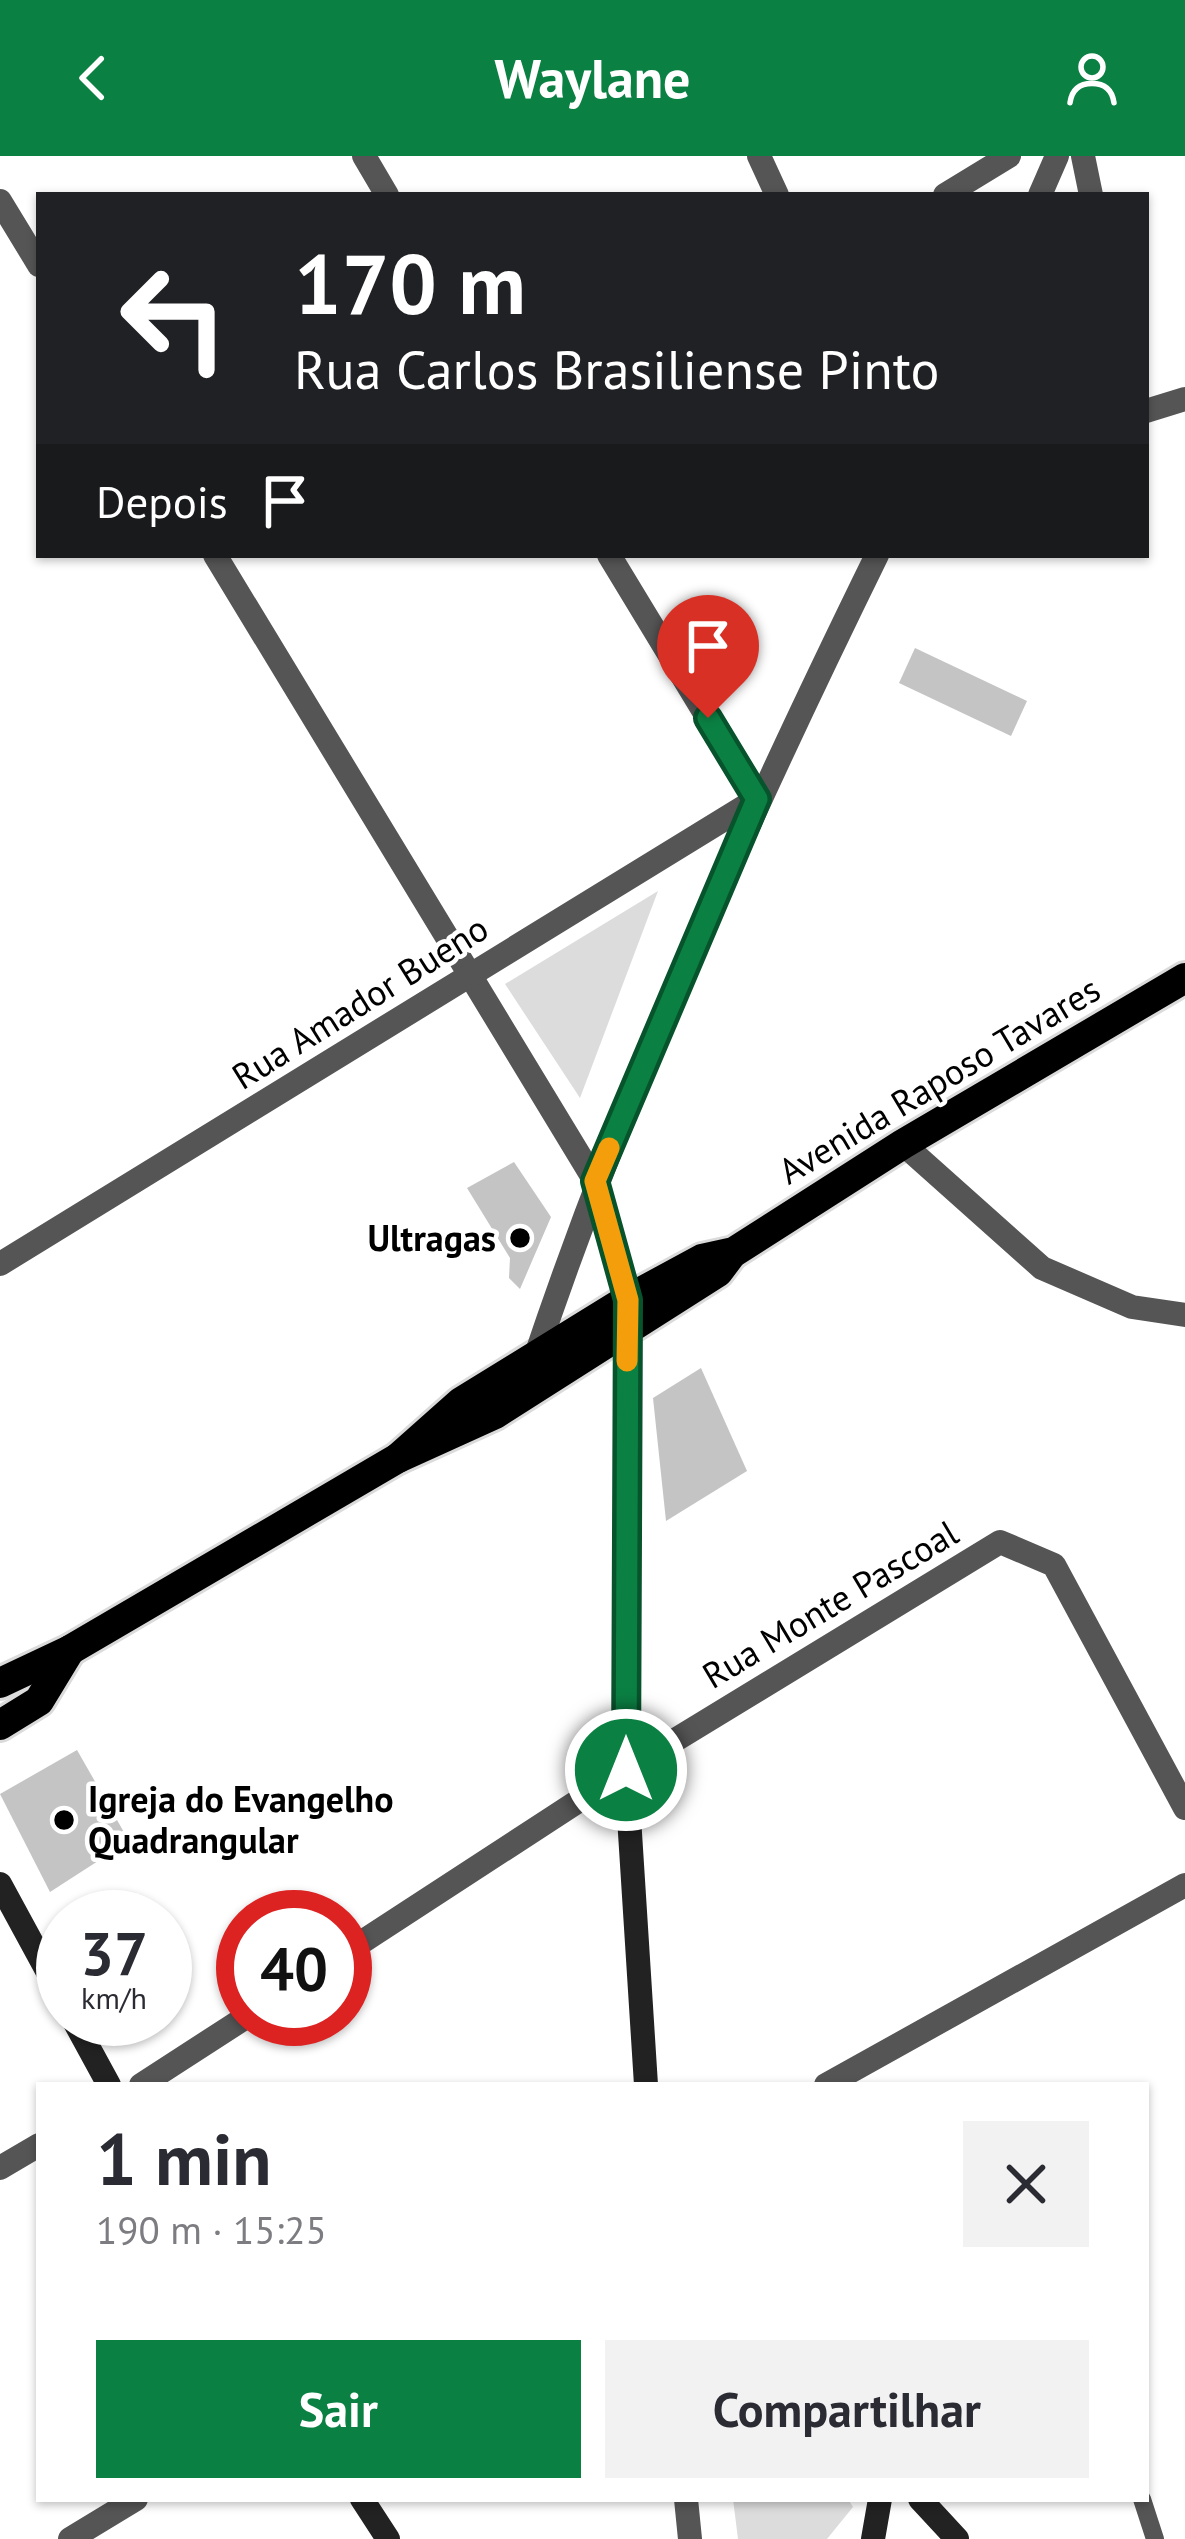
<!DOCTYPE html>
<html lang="pt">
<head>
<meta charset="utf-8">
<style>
	body { margin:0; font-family:"PT Sans",sans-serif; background:#f2f2f3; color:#2b2b33; height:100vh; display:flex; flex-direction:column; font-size:45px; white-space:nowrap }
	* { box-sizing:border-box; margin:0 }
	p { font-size:39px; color:#7c7c81 }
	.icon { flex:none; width:66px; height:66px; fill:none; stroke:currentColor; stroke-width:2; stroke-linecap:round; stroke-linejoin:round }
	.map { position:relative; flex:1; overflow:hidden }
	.details { position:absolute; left:36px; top:1926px; width:1113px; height:420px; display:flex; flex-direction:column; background:#fff; border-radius:0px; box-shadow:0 3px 9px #0004 }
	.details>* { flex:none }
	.top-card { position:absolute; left:36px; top:36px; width:1113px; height:366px; border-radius:0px; box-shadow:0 3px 9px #0004; background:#202124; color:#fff; overflow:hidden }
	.speed { position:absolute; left:36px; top:1734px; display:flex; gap:24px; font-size:60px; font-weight:700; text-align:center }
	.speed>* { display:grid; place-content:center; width:156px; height:156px; border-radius:50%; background:#fff; box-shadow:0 3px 9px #0004; line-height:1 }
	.speed small { font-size:30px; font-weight:400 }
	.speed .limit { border:18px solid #d22; background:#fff; color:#111 }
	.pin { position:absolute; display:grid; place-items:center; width:102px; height:102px; color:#fff; margin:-123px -51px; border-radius:50% 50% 50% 0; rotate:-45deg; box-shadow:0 0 12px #0007 }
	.pin .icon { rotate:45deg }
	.me { position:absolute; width:132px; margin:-66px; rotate:0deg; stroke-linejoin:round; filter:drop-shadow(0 0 9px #0008) }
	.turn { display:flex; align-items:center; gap:42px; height:252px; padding:0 60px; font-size:54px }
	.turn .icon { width:156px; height:156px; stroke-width:2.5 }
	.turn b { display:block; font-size:84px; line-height:102px }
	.then { display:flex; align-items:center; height:114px; padding:0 60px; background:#0003; gap:24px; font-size:45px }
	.round { display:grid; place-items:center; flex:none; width:126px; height:126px; border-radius:0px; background:#f2f2f3 }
	.headline { display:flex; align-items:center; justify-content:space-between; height:204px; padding:0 60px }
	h1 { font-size:72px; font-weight:700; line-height:90px }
	.cta { display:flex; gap:24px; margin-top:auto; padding:24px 60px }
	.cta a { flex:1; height:138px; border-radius:0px; background:#0b8043; color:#fff; font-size:48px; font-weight:700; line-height:138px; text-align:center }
	.cta a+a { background:#f2f2f3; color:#2b2b33 }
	header { display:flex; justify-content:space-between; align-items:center; height:156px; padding:0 60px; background:#0b8043; color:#fff; font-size:54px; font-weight:700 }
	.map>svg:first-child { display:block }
</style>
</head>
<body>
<header><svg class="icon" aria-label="back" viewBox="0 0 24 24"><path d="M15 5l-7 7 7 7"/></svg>Waylane<svg class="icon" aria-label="person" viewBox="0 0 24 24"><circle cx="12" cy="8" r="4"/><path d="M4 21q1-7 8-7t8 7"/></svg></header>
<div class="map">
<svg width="1185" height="2383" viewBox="0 0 1185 2383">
	<rect width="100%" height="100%" fill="#fff"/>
	<!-- green -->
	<g fill="#dcdcdc">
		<path d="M658,735L580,942L505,828Z"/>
		<path d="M733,2343H848L853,2351L827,2383H738Z"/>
	</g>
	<!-- building -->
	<g fill="#c4c4c4">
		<path d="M915,492L1027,545L1011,580L899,527Z"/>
		<path d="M514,1006L551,1061L520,1133L509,1122L510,1102L467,1032Z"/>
		<path d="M701,1212L747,1315L666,1365L653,1242Z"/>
		<path d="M77,1594L129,1685L50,1736L0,1638Z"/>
	</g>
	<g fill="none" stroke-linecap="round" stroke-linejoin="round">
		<!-- primary casing -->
		<g stroke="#dbdbdb" stroke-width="36">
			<g id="primary">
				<path d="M398,1302L461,1246L628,1143L702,1103L734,1096L903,988L1185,822"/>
				<path d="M0,1527L70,1494L398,1302L495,1258L718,1116L730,1100"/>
				<path d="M0,1569L39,1545L70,1494"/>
			</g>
		</g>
		<!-- lane -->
		<path stroke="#555" stroke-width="18" d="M1142,2343L1155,2383"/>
		<!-- street -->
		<g stroke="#555" stroke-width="24">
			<path d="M364,0L387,39"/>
			<path d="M759,0L777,39"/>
			<path d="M1083,0L1091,39"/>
			<path d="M945,39L1009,0"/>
			<path d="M1040,39L1057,0"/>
			<path d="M0,45L39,109"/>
			<path d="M1146,255L1185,243"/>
			<path d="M215,399L595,1025L628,1143"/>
			<path d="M609,399L757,643"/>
			<path d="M903,988L1042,1112L1132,1151L1185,1159"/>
			<path d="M0,1108L757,643"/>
			<path d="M534,1205C627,928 748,662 877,399"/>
			<path d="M345,1797L626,1614L1000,1386L1054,1409L1185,1652"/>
			<path d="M141,1929L243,1863"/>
			<path d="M826,1929L1185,1729"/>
			<path d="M0,2012L39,1989"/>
			<path d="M686,2343L690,2383"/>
			<path d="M70,2383L136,2343"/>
		</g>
		<!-- secondary -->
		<g stroke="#222" stroke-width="24">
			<path d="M628,1158L626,1614L646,1929"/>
			<path d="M0,1728L63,1844"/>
			<path d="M73,1863L109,1929"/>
			<path d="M362,2343L388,2383"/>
			<path d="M920,2343L957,2383"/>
			<path d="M873,2383L880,2343"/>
		</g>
		<!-- primary -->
		<use href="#primary" stroke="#000" stroke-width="30"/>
	</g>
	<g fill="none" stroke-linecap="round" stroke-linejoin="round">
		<!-- route casing -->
		<g stroke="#07532c" stroke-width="30">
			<path id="route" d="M626,1614L628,1144L595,1025L757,643L708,562"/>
		</g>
		<!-- route -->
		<use href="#route" stroke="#0b8043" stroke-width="21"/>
		<!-- slow -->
		<path stroke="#f59e0b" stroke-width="21" d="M609,992L595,1025L628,1144L627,1205"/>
	</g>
	<!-- markers -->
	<g fill="#000" stroke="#fff" stroke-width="4.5">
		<circle cx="520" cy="1082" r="12"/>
		<circle cx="64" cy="1664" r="12"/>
	</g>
	<g text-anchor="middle" stroke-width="9" stroke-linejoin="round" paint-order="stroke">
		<!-- street labels -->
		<g font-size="36" fill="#000" stroke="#fff">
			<text transform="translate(360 846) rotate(-32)" y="13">Rua Amador Bueno</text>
			<text transform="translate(939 924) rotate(-31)" y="13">Avenida Raposo Tavares</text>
			<text transform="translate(830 1448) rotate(-31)" y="13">Rua Monte Pascoal</text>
		</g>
		<!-- poi labels -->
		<g font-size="36" font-weight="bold" fill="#000" stroke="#fff" text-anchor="end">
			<text x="496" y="1095">Ultragas</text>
			<text x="88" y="1656" text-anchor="start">Igreja do Evangelho<tspan x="88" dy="41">Quadrangular</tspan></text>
		</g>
	</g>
</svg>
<div class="speed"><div>37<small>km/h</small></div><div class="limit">40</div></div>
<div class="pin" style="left:708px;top:562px;background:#d93025"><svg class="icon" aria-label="arrive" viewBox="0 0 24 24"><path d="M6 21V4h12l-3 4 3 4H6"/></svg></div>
<svg class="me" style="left:626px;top:1614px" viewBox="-20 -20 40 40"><circle r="17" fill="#0b8043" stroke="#fff" stroke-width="3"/><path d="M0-11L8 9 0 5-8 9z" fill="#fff"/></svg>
<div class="top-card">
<div class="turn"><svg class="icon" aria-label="left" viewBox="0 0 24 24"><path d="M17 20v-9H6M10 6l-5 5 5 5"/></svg><div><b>170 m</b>Rua Carlos Brasiliense Pinto</div></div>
<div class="then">Depois<svg class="icon" aria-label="arrive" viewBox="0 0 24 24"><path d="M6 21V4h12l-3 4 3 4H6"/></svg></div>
</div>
<section class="details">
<div class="headline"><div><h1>1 min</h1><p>190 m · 15:25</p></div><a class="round"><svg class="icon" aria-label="close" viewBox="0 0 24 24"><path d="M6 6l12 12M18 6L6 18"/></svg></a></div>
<div class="cta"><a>Sair</a><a>Compartilhar</a></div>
</section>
</div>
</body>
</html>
